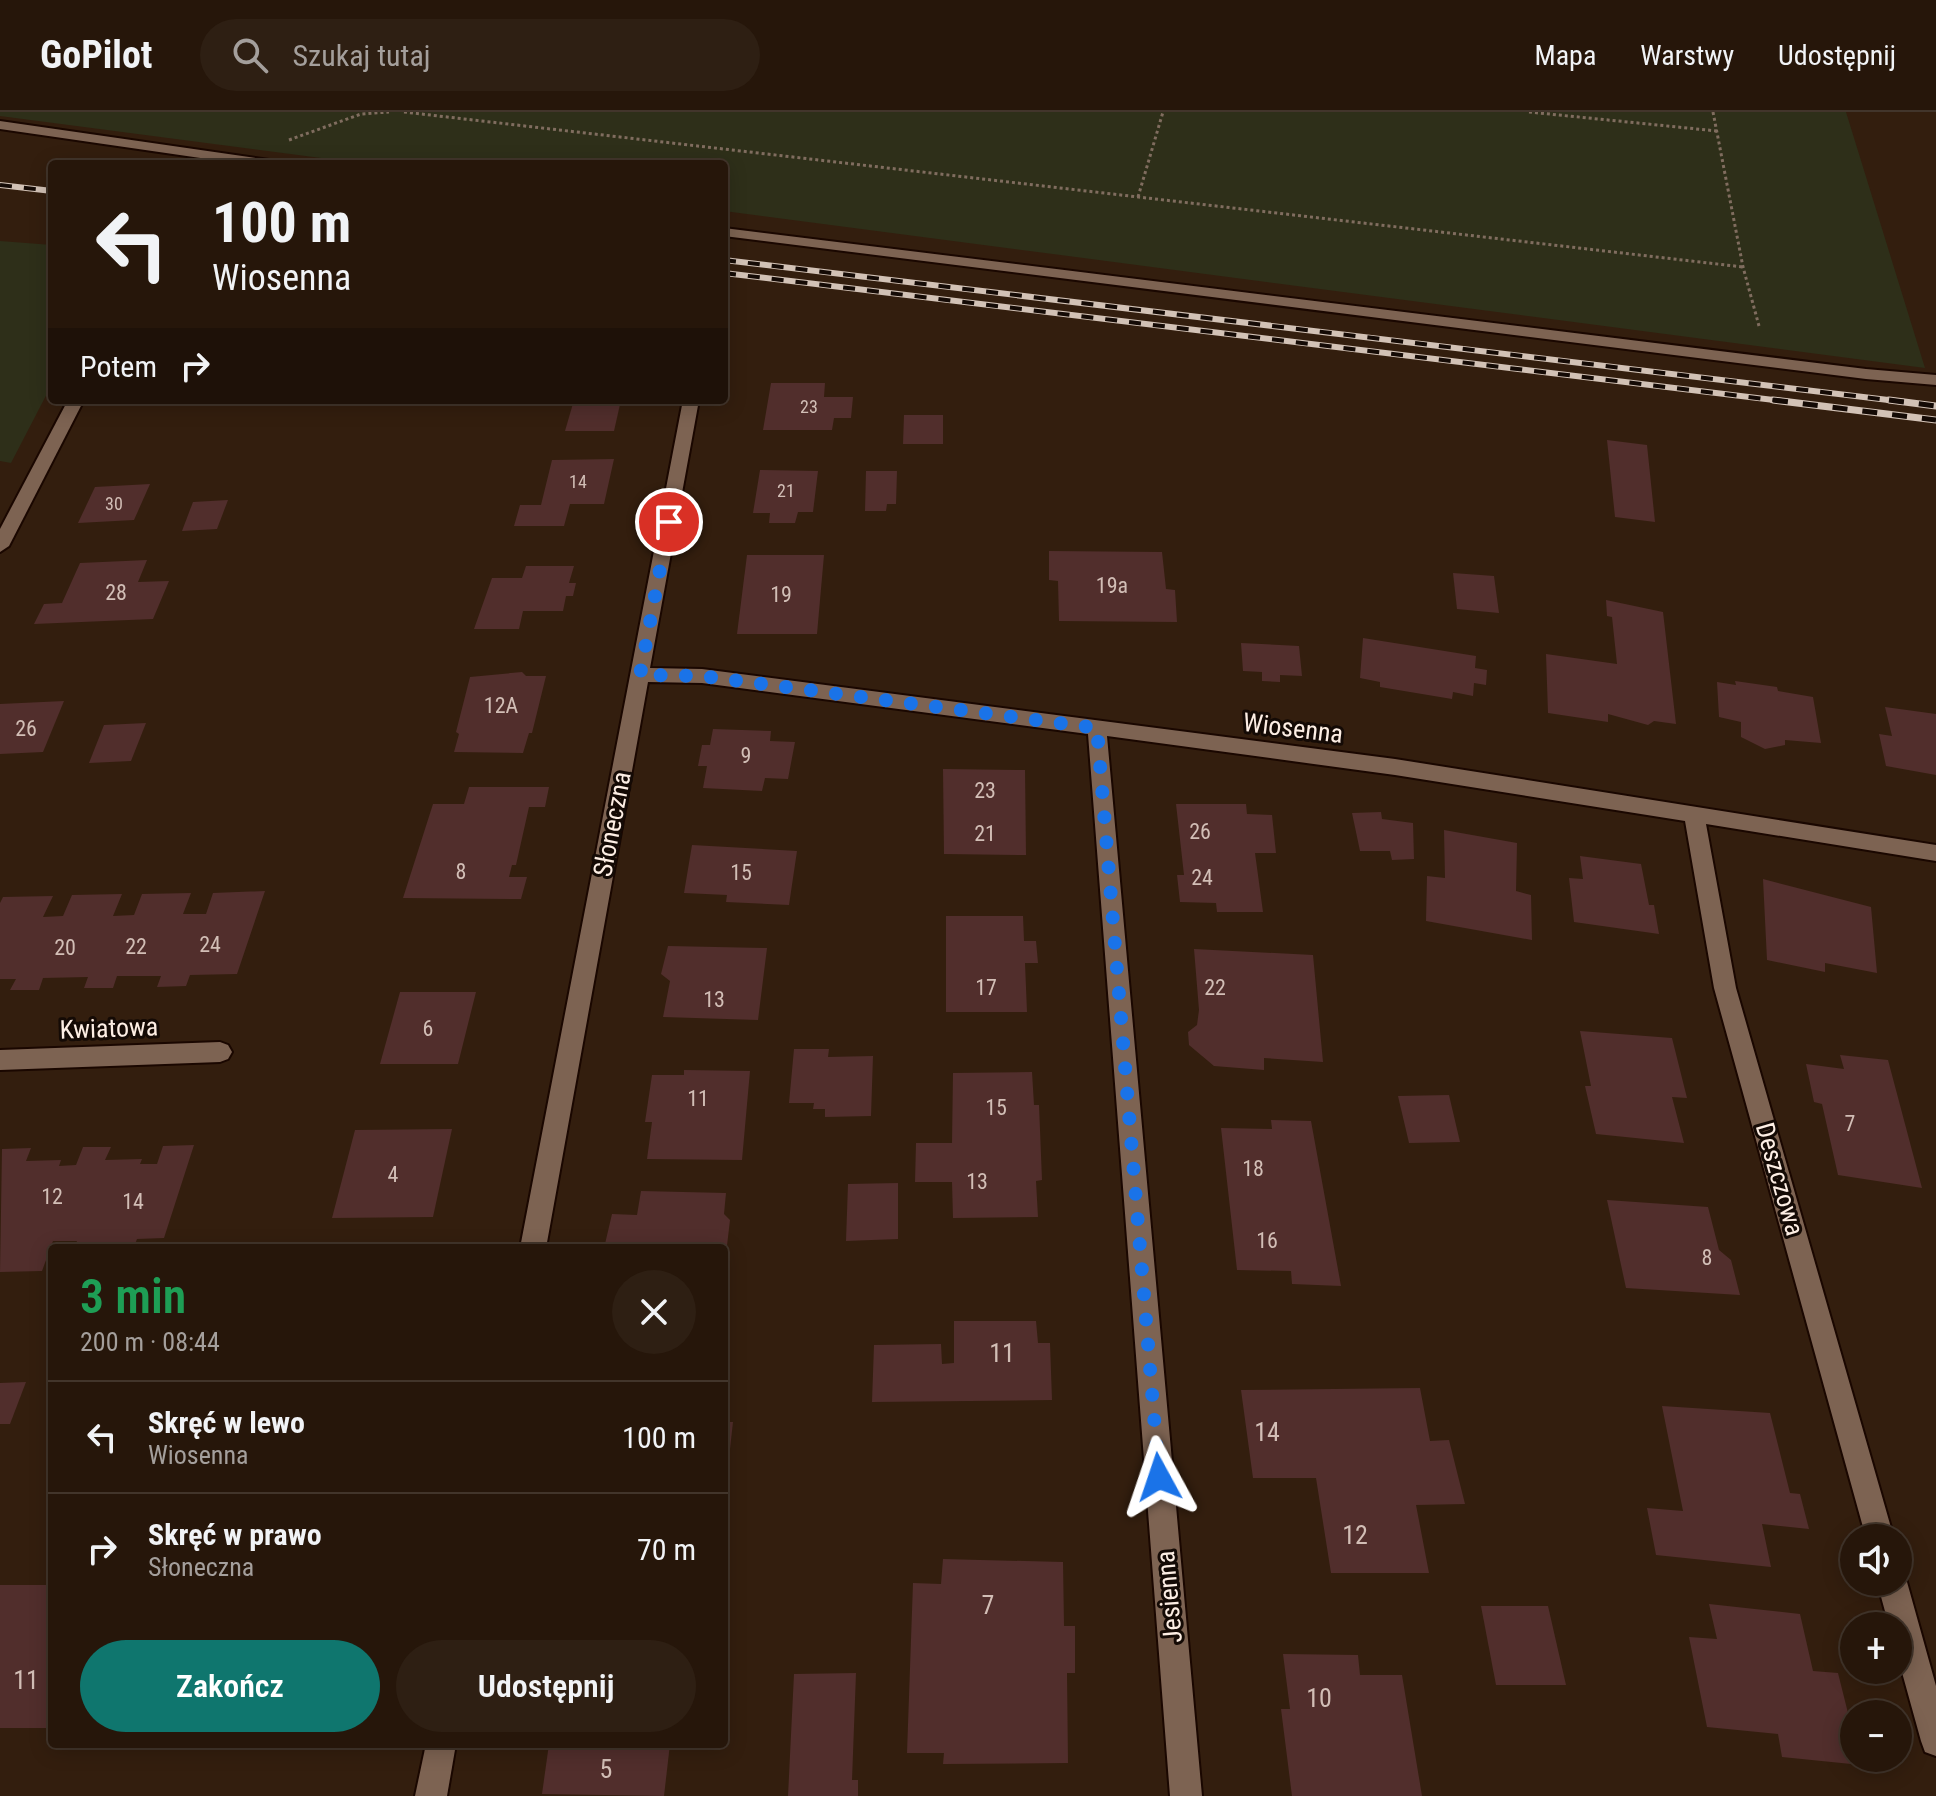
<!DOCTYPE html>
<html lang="pl">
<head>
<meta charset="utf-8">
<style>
	body { margin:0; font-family:"Roboto Condensed",sans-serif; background:#2e1f13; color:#f1f3f6; height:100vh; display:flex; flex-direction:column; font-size:30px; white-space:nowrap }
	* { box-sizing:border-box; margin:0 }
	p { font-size:26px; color:#a49f9c }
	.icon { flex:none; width:44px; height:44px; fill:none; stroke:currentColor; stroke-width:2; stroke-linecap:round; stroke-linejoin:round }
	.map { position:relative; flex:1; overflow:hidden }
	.sheet { position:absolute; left:48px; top:1132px; width:680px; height:504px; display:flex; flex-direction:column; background:#26160a; border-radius:8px; box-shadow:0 4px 20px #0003,0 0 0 2px #42352b }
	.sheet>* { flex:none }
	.guide { position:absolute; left:48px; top:48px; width:680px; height:244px; border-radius:8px; box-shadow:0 4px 20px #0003,0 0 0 2px #42352b; background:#26160a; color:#f1f3f6; overflow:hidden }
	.buttons { position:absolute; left:1840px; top:1412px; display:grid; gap:16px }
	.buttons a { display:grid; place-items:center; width:72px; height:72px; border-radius:50%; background:#26160a; box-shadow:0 4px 20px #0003,0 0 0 2px #42352b; font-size:40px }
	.pin { position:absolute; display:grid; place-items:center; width:68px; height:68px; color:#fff; margin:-34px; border:4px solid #fff; border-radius:50%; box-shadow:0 2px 8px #0007 }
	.me { position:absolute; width:88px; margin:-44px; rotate:355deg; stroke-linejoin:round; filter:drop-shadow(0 0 6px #0008) }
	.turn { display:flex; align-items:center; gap:28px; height:168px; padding:0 32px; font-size:36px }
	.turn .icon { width:104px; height:104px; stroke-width:2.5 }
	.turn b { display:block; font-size:56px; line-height:68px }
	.then { display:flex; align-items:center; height:76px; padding:0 32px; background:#0003; gap:16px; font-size:30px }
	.round { display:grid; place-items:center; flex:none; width:84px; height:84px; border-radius:42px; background:#2e1f13 }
	.summary { display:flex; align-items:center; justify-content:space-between; height:136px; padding:0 32px }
	h1 { font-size:48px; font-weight:600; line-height:60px; color:#1e9e55 }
	.primary-button { display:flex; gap:16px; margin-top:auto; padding:16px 32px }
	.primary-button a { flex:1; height:92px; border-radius:48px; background:#0f766e; color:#fff; font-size:32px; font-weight:600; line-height:92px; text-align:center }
	.primary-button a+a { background:#2e1f13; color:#f1f3f6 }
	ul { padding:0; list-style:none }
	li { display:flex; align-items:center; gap:24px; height:112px; padding:0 32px; border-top:2px solid #42352b }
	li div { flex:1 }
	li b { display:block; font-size:30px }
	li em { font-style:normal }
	header { display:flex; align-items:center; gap:48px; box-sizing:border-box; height:112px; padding:0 40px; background:#26160a; border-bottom:2px solid #42352b }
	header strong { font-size:38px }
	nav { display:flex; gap:44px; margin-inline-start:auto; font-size:28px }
	.search { width:560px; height:72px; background:#2e1f13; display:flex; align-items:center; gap:20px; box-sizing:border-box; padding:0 28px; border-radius:44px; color:#a49f9c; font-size:30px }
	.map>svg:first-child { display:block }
</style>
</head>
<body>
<header>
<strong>GoPilot</strong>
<div class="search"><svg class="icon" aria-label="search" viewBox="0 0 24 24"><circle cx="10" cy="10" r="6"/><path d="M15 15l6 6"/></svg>Szukaj tutaj</div>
<nav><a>Mapa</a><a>Warstwy</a><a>Udostępnij</a></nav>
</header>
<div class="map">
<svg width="1936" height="1684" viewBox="0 0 1936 1684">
	<rect width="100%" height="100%" fill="#331e0e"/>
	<!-- green -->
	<g fill="#2e2f19">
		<path d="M0,0H1846L1925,256L724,99V52H367L0,4Z"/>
		<path d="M0,129L52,133V272L11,351L0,349Z"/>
	</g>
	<!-- building -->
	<g fill="#512e2c">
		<path d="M771,271H825L824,285H853L851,306H834L832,318H763Z"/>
		<path d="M574,288H621L614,319H565Z"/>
		<path d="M904,303H943V332H903Z"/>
		<path d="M1607,328L1647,333L1655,410L1615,405Z"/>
		<path d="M614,347L604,392H570L564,414H514L520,393H541L552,348Z"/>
		<path d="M760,358L818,359L813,400H798L795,411H769L770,401H753Z"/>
		<path d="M866,359H897L896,392H887L886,399H865Z"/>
		<path d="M150,372L134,408L78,411L95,375Z"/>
		<path d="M228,388L217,417L182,419L193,390Z"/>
		<path d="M1049,439L1162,440L1166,477L1175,478L1177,510L1059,509L1058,469L1049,468Z"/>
		<path d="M747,443H824L817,522H737Z"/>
		<path d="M147,448L138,470L169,469L153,507L34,512L44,492L62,491L80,451Z"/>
		<path d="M526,454H574L569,471H576L573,484H566L563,499H523L519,517H474L492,466H522Z"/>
		<path d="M1453,461L1494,464L1499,501L1457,497Z"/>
		<path d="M1606,488L1663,500L1676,612L1654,609L1648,613L1608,602V610L1548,601L1546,542L1617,552L1612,505L1607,504Z"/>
		<path d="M1363,526L1476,544L1475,556L1487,558L1486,573L1474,571L1473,584L1453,580L1452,587L1380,575V570L1360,566Z"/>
		<path d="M1241,531L1299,534L1302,564L1280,563V570L1262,569V560L1243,559Z"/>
		<path d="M522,560L526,564H546L532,621H529L523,641L454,640L459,622L456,620L470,565Z"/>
		<path d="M1735,569L1777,575L1778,579L1813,585L1821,631L1785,628V633L1765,637L1741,625V610L1719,605L1717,570L1736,573Z"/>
		<path d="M64,589L43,640L0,642V592Z"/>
		<path d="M1885,595L1936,602V663L1886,654L1879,622L1892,624Z"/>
		<path d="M146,611L131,649L89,651L104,613Z"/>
		<path d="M713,617L771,619L770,629L795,630L788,667L765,666L762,679L703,676L707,654H698L702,633H710Z"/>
		<path d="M943,657L1025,658L1026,743L944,742Z"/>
		<path d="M469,675H549L545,695H529L516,753H512L509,765H527L521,787L403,786L433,692H464Z"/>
		<path d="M1176,692H1246L1247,702L1272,703L1276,741H1255L1263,800H1217L1216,791L1180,790L1177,763H1184Z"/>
		<path d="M1381,700L1382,707L1413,711L1414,747L1392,748L1390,739H1360L1352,701Z"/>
		<path d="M1444,718L1517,731L1516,779L1531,783L1532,828L1426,809L1427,764L1445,766Z"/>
		<path d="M692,733L797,739L789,793L726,790L727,783L684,781Z"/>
		<path d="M1580,744L1641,752L1649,793H1654L1659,822L1574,810L1569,766L1583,767Z"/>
		<path d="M1763,767L1871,795L1877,861L1825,851V860L1767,848Z"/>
		<path d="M265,779L237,862L190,863L186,874L157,875L161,864H117L113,876H84L88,865L43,866L39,878H10L16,867H0V791L3,785L53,784L43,805L63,804L72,783L122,782L113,804L134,803L142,782L191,781L183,802H206L213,781Z"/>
		<path d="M946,804H1023L1024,829H1036L1038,851H1025L1027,900H946Z"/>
		<path d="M668,834L767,836L758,908L663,905L670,869L661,862Z"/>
		<path d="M1194,837L1313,843L1323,950L1264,946V958L1214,954L1189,933L1188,920L1197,913L1199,898Z"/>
		<path d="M400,880H476L458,952H380Z"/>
		<path d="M1580,919L1672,926L1687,986L1672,985L1684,1031L1596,1022L1585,974H1591Z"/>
		<path d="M794,937H829L828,945L873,944L871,1004L825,1005V997H813L814,991H789Z"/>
		<path d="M1840,943L1888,948L1922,1076L1838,1063L1822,992L1814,990L1806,952L1844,957Z"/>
		<path d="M684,958L750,959L742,1048L647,1047L652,1010H645L652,963H684Z"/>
		<path d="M1032,960L1034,993H1039L1042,1068L1036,1069L1038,1105L953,1106L952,1070H915L916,1031H952L953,961Z"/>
		<path d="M1449,983L1460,1030L1409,1031L1398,984Z"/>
		<path d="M1271,1008L1311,1009L1341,1174L1292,1172L1291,1159L1237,1158L1221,1016L1272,1017Z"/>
		<path d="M452,1017L433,1105L332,1106L355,1018Z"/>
		<path d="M194,1033L164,1126L137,1127L134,1135L74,1136L77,1129H53L42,1159L0,1160L2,1037L31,1036L26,1049L61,1048L59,1054L76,1053L83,1035H111L105,1048L142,1047L140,1052H157L163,1034Z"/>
		<path d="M898,1071V1127L846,1129L848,1072Z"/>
		<path d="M641,1079L726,1081L724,1102L730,1108L726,1142L724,1136H631V1133L605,1132L612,1102L637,1103Z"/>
		<path d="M1607,1088L1708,1095L1719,1138L1731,1148L1740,1183L1626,1176Z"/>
		<path d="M954,1209H1036L1038,1231H1050L1052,1288L872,1290L874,1233L941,1232L942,1252L954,1251Z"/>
		<path d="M26,1270L10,1312H0V1271Z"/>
		<path d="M1420,1276L1430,1329L1449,1328L1465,1392L1416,1393L1429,1461H1331L1316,1366H1253L1241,1278Z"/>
		<path d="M1662,1294L1770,1301L1790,1381L1800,1382L1809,1417L1762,1412L1771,1455L1656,1443L1647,1396L1683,1399Z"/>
		<path d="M724,1310H733L726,1373H724Z"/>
		<path d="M943,1447L1063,1450L1064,1514H1075V1561H1067L1068,1651L943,1652L944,1641H907L913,1471L941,1472Z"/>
		<rect x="0" y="1473" width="52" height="143"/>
		<path d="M1709,1492L1800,1502L1813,1559L1838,1561L1854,1625V1646H1859L1861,1653L1782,1645L1778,1622L1707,1615L1689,1525L1717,1527Z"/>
		<path d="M1481,1494H1548L1566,1573H1496Z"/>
		<path d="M1283,1542L1358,1543L1360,1563H1402L1422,1684H1292L1281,1597H1290Z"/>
		<path d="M856,1561L852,1668H858V1684H788L794,1562Z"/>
		<path d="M549,1632H670L664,1684L542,1682Z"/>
	</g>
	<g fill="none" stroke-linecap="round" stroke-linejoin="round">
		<!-- service casing -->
		<g stroke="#1a0700" stroke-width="4">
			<g id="service">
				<path d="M0,9L269,48L276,52H242L0,17Z"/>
				<path d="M724,116L1866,257L1936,263V273L1866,267L724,124Z"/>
			</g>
		</g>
		<!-- minor casing -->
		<g stroke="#1a0700" stroke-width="4">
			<g id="minor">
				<path d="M68,288H84L9,434L0,440V417Z"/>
				<path d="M683,288H699L650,556L702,557L1395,647L1936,733V749L1706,712L1736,876L1894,1426H1866L1714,876L1685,709L1395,663L1107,624L1202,1684H1170L1088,622L702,571L648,570L546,1136H520Z"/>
				<path d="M220,930L228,933L232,940L228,947L220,950L0,958V938Z"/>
				<path d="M1898,1458L1902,1460L1907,1470L1936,1574V1644L1925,1640L1921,1629L1898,1546V1514H1889L1877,1470H1898Z"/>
				<path d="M426,1632H456L447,1684H415Z"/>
			</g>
		</g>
		<!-- path -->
		<g stroke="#806d5f" stroke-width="3" stroke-dasharray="3 3" stroke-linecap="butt">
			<path d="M404,0L1743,155"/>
			<path d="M1529,0L1717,19"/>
			<path d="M1713,0L1743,155L1759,214"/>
			<path d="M289,28L361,2L389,0"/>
			<path d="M1138,85L1163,0"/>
		</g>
		<!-- service -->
		<use href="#service" fill="#7d6352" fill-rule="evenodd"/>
		<!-- minor -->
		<use href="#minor" fill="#7d6352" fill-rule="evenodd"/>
		<!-- rail-far1 casing -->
		<g stroke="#d2c2b6" stroke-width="6">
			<g id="rail-far1">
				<path d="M0,73L52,79"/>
				<path d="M724,148L1905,290"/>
				<path d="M724,161L1790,290"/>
			</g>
		</g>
		<!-- rail casing -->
		<g stroke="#d2c2b6" stroke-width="7">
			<g id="rail">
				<path d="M1773,288L1936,308"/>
				<path d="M1889,288L1936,294"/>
			</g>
		</g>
		<!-- rail-far1 -->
		<use href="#rail-far1" stroke="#140a05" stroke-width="4" stroke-dasharray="12" stroke-linecap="butt"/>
		<!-- rail -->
		<use href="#rail" stroke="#140a05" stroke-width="5" stroke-dasharray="15" stroke-linecap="butt"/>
	</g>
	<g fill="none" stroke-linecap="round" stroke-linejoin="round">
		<!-- route -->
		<path stroke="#1a73e8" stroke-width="14" stroke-dasharray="0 25.2" d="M669,410L640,563L702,564L1097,616L1159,1365"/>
	</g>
	<g text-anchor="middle" stroke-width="6" stroke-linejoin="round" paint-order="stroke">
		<!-- far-number labels -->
		<g font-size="18" fill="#d2beb6">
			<text x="809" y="301">23</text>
			<text x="578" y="376">14</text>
			<text x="786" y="385">21</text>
			<text x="114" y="398">30</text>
		</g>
		<!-- number labels -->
		<g font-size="22" fill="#d2beb6">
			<text x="1112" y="481">19a</text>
			<text x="116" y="488">28</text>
			<text x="781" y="490">19</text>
			<text x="501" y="601">12A</text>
			<text x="26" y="624">26</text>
			<text x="746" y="651">9</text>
			<text x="985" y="686">23</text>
			<text x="1200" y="727">26</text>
			<text x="985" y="729">21</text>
			<text x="461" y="767">8</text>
			<text x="741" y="768">15</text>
			<text x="1202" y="773">24</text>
			<text x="210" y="840">24</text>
			<text x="136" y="842">22</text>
			<text x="65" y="843">20</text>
			<text x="986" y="883">17</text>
			<text x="1215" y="883">22</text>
			<text x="714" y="895">13</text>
			<text x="428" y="924">6</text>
			<text x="698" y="994">11</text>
			<text x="996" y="1003">15</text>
			<text x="1850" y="1019">7</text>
			<text x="1253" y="1064">18</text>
			<text x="393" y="1070">4</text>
			<text x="977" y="1077">13</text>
			<text x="52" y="1092">12</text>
			<text x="133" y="1097">14</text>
			<text x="1267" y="1136">16</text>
			<text x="1707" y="1153">8</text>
		</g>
		<!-- street labels -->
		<g font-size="26" fill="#fdeee4" stroke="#140a05">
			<text transform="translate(1293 616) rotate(7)" y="9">Wiosenna</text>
			<text transform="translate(612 712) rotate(-79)" y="9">Słoneczna</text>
			<text transform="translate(109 916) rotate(-2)" y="9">Kwiatowa</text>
			<text transform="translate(1780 1067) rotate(74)" y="9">Deszczowa</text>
			<text transform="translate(1169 1485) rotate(-95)" y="9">Jesienna</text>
		</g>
		<!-- near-number labels -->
		<g font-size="26" fill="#d2beb6">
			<text x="1002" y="1250">11</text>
			<text x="1267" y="1329">14</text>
			<text x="1355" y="1432">12</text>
			<text x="988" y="1502">7</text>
			<text x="26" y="1577">11</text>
			<text x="1319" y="1595">10</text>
			<text x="606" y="1666">5</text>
		</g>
	</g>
</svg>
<div class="buttons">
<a><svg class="icon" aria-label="sound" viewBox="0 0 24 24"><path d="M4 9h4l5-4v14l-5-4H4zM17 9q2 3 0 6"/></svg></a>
<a>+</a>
<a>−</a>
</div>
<div class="pin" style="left:669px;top:410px;background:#d93025"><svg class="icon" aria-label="arrive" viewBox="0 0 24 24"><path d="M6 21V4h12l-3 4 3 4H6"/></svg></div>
<svg class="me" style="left:1159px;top:1365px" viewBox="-20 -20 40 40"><path d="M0-17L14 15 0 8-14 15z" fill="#1a73e8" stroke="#fff" stroke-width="4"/></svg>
<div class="guide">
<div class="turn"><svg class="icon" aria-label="left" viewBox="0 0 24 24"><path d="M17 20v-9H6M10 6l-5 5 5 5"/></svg><div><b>100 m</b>Wiosenna</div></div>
<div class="then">Potem<svg class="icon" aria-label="right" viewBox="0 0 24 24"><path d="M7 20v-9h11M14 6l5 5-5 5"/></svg></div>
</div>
<section class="sheet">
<div class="summary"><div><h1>3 min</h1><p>200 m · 08:44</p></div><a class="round"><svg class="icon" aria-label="close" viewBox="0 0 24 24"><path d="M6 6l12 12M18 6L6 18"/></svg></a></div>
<ul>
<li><svg class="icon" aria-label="left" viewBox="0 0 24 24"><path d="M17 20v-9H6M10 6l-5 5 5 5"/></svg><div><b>Skręć w lewo</b><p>Wiosenna</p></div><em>100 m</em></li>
<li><svg class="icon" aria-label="right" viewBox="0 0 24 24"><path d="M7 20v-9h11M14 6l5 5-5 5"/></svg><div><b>Skręć w prawo</b><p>Słoneczna</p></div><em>70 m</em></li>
</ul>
<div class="primary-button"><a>Zakończ</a><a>Udostępnij</a></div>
</section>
</div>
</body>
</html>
